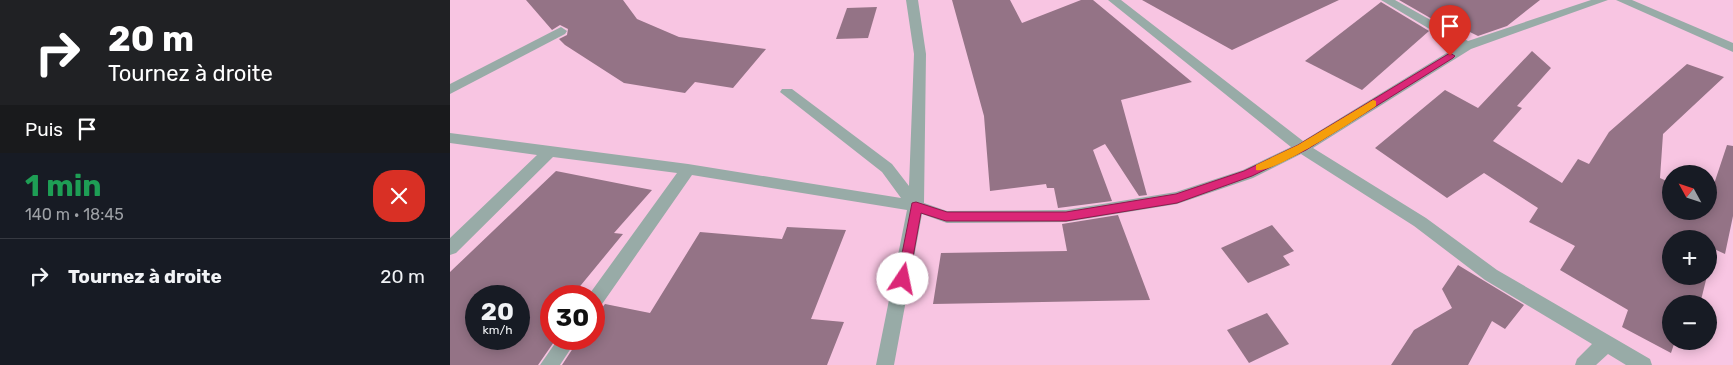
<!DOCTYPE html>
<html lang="fr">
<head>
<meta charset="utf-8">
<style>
	body { margin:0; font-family:Rubik,sans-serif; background:#242831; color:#f1f3f6; height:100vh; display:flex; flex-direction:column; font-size:19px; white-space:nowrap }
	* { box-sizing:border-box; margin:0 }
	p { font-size:16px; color:#9ea1a6 }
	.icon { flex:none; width:28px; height:28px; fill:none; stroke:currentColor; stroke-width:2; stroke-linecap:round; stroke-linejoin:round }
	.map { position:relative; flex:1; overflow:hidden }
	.drawer { display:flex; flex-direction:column; background:#171b24; width:450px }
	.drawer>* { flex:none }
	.banner { background:#202124; color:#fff; overflow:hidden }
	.needle { width:32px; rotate:310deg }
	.fabs { position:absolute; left:1212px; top:165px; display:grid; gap:10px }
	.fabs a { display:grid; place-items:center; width:55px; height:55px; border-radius:50%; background:#171b24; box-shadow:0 2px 12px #0003; font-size:25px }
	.speed { position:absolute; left:15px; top:285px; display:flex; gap:10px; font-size:25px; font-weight:700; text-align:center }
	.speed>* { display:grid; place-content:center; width:65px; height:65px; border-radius:50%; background:#171b24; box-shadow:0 2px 12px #0003; line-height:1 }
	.speed small { font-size:12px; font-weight:400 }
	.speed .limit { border:8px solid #d22; background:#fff; color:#111 }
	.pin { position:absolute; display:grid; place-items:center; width:42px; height:42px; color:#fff; margin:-51px -21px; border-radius:50% 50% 50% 0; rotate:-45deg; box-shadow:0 0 5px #0007 }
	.pin .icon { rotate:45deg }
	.me { position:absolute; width:55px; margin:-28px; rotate:11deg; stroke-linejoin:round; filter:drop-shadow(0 0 4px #0008) }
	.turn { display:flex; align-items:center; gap:18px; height:105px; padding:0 25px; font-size:22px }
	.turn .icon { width:65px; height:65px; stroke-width:2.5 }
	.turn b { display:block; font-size:35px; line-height:42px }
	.then { display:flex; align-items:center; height:48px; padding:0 25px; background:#0003; gap:10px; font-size:19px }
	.round { display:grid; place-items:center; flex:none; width:52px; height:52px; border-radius:20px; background:#242831 }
	.headline { display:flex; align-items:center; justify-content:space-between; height:85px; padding:0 25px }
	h1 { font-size:30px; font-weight:700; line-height:38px; color:#1e9e55 }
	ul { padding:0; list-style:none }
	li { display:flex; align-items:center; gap:15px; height:75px; padding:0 25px; border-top:1px solid #363941 }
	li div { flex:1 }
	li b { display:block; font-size:19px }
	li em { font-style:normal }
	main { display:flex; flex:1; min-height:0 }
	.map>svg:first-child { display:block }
</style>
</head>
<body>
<main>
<section class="drawer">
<div class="banner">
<div class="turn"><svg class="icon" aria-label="right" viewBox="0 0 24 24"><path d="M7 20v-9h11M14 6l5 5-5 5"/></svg><div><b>20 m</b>Tournez à droite</div></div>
<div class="then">Puis<svg class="icon" aria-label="arrive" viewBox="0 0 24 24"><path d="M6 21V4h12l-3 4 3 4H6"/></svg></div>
</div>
<div class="headline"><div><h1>1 min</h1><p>140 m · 18:45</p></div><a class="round" style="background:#d93025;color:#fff"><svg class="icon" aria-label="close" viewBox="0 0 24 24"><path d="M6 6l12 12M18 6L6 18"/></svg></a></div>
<ul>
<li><svg class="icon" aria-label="right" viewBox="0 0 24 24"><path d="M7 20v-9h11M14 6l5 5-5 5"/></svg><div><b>Tournez à droite</b></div><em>20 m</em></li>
</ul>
</section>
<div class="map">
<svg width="1283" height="365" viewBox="0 0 1283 365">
	<rect width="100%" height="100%" fill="#fbfbfb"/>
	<!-- green -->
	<path fill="#f8c5e2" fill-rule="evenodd" d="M0,0H1283V365H0ZM1221,174H1259V211H1221ZM1221,239H1259V276H1221ZM26,296H69V339H26ZM101,296H144V339H101ZM1221,304H1259V341H1221Z"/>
	<!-- building -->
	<g fill="#947386" fill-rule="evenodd">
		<path d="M76,0H173L187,19L229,37L316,49L283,88L245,82L235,93L174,83L115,45L109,39L117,35L118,29L110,25L102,30Z"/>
		<path d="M502,0H560L572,23L631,0H643L742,82L671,100L697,195L689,196L655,144L643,150L662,201L608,208L604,188H597L596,184L540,191L534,116Z"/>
		<path d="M692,0H889L782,50Z"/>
		<path d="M949,0H1090L1057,26L1028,36L993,19L989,23Z"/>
		<path d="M931,2L979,31L912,90L855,61Z"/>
		<path d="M427,7L418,38L386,39L397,8Z"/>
		<path d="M1082,51L1101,68L1067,106L1072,108L1043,141L1112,183L1128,159L1139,164L1159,132L1237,64L1274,77L1213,134L1210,178L1221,183V211H1259V199L1277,145L1283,146V216L1275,254L1264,249L1259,269V239H1221V276H1257L1250,304H1221V341H1225L1221,353L1172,327L1178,310L1110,270L1125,246L1079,222L1088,208L1034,173L997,198L925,148L995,90L1028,108Z"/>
		<path d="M106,171L202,190L164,233L173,234L122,296H101V339H106L88,365H0V272ZM26,296H69V339H26Z"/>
		<path d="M668,215L700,300L483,304L491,253L617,251L612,224Z"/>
		<path d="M822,225L844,251L833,256L840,265L798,283L771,248Z"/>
		<path d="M337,227L396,230L361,319L394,322L377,365H112L129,339H144V311L151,309L155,304L200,313L250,232L332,239Z"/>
		<path d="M1008,265L1074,305L1055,329L1042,321L1018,365H941L964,330L1002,308L992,289Z"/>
		<path d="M817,313L839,344L799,363L777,330Z"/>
	</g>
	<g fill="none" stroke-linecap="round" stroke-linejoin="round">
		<!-- minor -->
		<g fill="#98aba7" fill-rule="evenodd">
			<path d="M456,0H468L476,54L474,203L497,211L616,210L726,192L793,170L841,147L658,0H671L853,141L1008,46L931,0H945L1018,41L1141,0H1158L1021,49L863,148L976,218L1047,270L1200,359L1202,365H1176L1158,354L1146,365H1125L1127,359L1142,344L1035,280L964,226L851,154L803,178L727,204L616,222L497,223L472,214L444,365H426L457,210L242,175L150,307L144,309V296H138L227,173L103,157L6,253L0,255V238L87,155L0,143V133L238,164L451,198L432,172L330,92L332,89H342L442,164L459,186L464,54Z"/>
			<path d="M1166,0H1182L1283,43V52Z"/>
			<path d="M111,27L117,31L115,34L0,94V84Z"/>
			<path d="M108,339H127L110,365H90Z"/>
		</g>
	</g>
	<!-- route -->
	<path fill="#db2777" stroke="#8e194d" d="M1000,53L1005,56L1003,58L856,150L802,176L727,203L616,221H496L471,213L459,279L453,284L447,279L462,203L466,202L497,212H616L726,194L794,171L848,145Z"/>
	<!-- slow -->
	<path fill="#f59e0b" d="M923,100L926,101V106C908,118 822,175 806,170V165L848,145Z"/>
</svg>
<div class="fabs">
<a><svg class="needle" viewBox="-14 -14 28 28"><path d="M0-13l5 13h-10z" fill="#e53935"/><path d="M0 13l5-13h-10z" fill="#9ea1a6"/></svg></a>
<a>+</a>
<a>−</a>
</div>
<div class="speed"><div>20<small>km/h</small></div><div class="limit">30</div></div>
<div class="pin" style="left:1000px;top:56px;background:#d93025"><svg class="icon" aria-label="arrive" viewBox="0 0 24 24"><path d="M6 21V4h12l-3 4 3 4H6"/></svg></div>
<svg class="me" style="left:453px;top:279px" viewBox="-20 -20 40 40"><circle r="19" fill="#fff"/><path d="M0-13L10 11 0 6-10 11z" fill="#db2777"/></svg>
</div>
</main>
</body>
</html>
